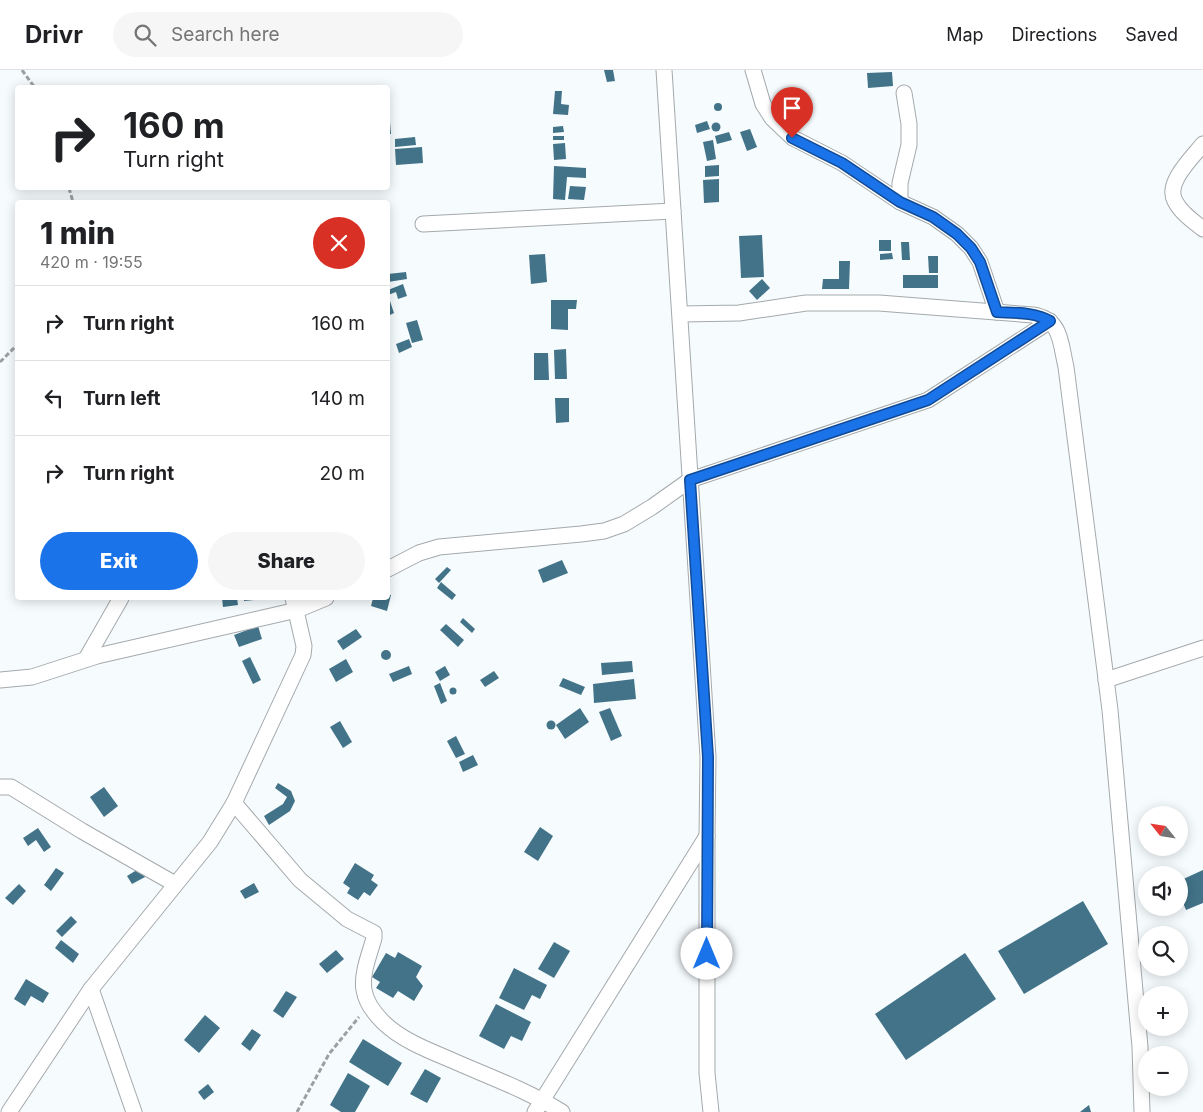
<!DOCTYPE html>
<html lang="en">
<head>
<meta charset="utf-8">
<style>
	body { margin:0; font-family:Inter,sans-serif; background:#f6f6f6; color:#202124; height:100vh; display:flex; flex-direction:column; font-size:19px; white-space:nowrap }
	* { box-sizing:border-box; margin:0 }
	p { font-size:16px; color:#757577 }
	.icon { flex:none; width:28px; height:28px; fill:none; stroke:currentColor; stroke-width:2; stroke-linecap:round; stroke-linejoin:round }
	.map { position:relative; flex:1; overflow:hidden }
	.side { position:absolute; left:15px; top:130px; width:375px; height:400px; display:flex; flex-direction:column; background:#fff; border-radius:5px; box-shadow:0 2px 12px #0003 }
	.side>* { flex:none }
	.guide { position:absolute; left:15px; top:15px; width:375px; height:105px; border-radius:5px; box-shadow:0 2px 12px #0003; background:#fff; color:#202124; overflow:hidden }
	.needle { width:32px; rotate:300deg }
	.buttons { position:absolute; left:1138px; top:736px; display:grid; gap:10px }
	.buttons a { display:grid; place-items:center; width:50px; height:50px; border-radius:50%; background:#fff; box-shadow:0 2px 12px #0003; font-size:25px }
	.pin { position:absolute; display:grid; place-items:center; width:42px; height:42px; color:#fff; margin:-51px -21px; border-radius:50% 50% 50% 0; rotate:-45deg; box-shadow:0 0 5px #0007 }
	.pin .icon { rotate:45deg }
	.me { position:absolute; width:55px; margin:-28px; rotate:0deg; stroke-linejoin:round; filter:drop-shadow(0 0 4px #0008) }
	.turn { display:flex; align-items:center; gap:18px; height:105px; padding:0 25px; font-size:22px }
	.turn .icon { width:65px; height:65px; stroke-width:2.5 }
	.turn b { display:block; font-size:35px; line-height:42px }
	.round { display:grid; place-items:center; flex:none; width:52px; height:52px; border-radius:26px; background:#f6f6f6 }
	.summary { display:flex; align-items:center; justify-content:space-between; height:85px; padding:0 25px }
	h1 { font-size:30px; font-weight:800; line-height:38px }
	.cta { display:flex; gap:10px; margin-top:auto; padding:10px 25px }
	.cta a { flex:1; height:58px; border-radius:30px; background:#1a73e8; color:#fff; font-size:20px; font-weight:800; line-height:58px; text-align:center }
	.cta a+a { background:#f6f6f6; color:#202124 }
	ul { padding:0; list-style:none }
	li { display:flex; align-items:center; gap:15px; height:75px; padding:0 25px; border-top:1px solid #e0e0e0 }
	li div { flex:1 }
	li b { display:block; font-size:19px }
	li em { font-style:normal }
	header { display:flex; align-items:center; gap:30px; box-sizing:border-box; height:70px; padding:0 25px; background:#fff; border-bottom:1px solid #e0e0e0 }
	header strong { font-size:24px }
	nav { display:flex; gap:28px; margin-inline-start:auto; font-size:18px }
	.search { width:350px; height:45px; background:#f6f6f6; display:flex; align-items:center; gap:12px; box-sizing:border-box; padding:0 18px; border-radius:28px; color:#757577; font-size:19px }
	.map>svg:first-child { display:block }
</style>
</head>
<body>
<header>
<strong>Drivr</strong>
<div class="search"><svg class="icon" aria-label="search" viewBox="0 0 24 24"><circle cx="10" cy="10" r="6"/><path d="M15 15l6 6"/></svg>Search here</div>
<nav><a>Map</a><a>Directions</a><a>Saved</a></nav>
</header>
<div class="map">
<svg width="1203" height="1042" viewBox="0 0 1203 1042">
	<rect width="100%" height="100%" fill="#f6fbfe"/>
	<!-- building -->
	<g fill="#427388">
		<path d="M604,0H613L615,11L607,12Z"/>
		<path d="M892,2L893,16L868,18L867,3Z"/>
		<path d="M555,21H562L561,34L569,35L568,45L553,44Z"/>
		<circle cx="718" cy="37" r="4"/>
		<path d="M707,51L710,59L697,63L695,55Z"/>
		<path d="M388,52H390L391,64H388Z"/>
		<circle cx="716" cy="57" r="4.5"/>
		<path d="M563,56L564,62L553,63V57Z"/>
		<path d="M750,59L757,77L747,81L740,62Z"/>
		<path d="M729,62L732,70L717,74L715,66Z"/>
		<rect x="553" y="66" width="11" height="4"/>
		<path d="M415,67L416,75L395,77V69Z"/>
		<path d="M713,70L716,89L707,91L703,72Z"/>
		<path d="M565,73L566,89L554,90L553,74Z"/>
		<path d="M422,77L423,93L396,95L395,79Z"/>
		<path d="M719,95V106L705,107V96Z"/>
		<path d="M554,96L586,98V108L567,107L565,130L553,129Z"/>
		<path d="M719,109V132L704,133L703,110Z"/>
		<path d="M570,116L586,117L584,130L568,129Z"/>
		<path d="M762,165L764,207L741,208L739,166Z"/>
		<rect x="879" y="170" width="12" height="11"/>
		<path d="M901,172H909L910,190H902Z"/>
		<path d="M892,183L893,189L880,190V184Z"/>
		<path d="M545,184L547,212L531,214L529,185Z"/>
		<path d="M928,186H938V203H929Z"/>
		<path d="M839,191H850L849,219H822L823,209H839Z"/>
		<path d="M406,202L407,209L388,212V204Z"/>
		<rect x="903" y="205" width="35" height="13"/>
		<path d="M762,209L770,218L757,230L749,221Z"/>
		<path d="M403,214L407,226L398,229L396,222L388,225L394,243L388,246V220Z"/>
		<path d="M551,230H577L576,239H568V260L551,259Z"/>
		<path d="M417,250L423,270L412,273L406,253Z"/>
		<path d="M409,269L412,277L399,283L396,274Z"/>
		<path d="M566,279L567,309H555L554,280Z"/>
		<path d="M534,283H548L549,310H534Z"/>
		<path d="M555,328H569V352L556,353Z"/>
		<path d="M562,490L568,503L543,513L538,500Z"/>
		<path d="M447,497L451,500L439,513L435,509Z"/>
		<path d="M441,512L456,525L452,530L437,518Z"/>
		<path d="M388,524L391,525L387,541L371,536L373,528H388Z"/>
		<path d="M222,528H237L238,535L223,537Z"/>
		<path d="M244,528H253L254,530L244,531Z"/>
		<path d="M463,548L475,559L472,563L460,552Z"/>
		<path d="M446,554L464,570L458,577L440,560Z"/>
		<path d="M258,556L262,569L239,577L234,565Z"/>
		<path d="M356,559L362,567L343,580L337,571Z"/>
		<circle cx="386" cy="585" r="5"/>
		<path d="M250,587L261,610L253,614L242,591Z"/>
		<path d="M346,589L353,602L336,612L329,599Z"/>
		<path d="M632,591L633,602L602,605L601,593Z"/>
		<path d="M409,596L412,604L393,612L389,604Z"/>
		<path d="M445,596L450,605L440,611L435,602Z"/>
		<path d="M494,601L499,608L485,617L480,610Z"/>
		<path d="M563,608L585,617L581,625L559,616Z"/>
		<path d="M634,609L636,629L594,633L593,614Z"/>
		<path d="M440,613L447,631L441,634L434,616Z"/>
		<circle cx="453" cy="621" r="3.5"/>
		<path d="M580,638L589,652L565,669L556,655Z"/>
		<path d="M610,638L622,666L611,671L599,642Z"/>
		<circle cx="551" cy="655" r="4.5"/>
		<path d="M340,651L352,672L343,678L330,657Z"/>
		<path d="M456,666L465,684L456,688L447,671Z"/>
		<path d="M473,685L478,695L463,702L459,692Z"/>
		<path d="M278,713L291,721L295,731L290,741L269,755L264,746L283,734L287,727L275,718Z"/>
		<path d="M104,717L118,736L104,747L90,727Z"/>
		<path d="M540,757L553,766L538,791L524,782Z"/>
		<path d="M38,758L51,777L44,782L36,770L28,776L23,768Z"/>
		<path d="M355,793L374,805L371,810L378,815L370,826L364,822L358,830L347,823L350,818L343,813Z"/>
		<path d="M56,798L64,803L51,821L44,815Z"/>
		<path d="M140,798L145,807L132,814L127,806Z"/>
		<path d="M1203,800V833L1186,840L1179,823V811Z"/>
		<path d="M254,813L259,822L245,829L240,821Z"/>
		<path d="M19,814L26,821L13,835L5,828Z"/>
		<path d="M1083,831L1108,874L1024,924L998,881Z"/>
		<path d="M71,846L77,852L62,867L56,861Z"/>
		<path d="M61,870L79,884L73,893L55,878Z"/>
		<path d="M554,872L570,881L554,908L538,899Z"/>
		<path d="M336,880L344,889L327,903L319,894Z"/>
		<path d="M398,882L422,896L416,907L423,916L414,931L398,921L393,928L376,918L380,912L372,907L386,883L395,888Z"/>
		<path d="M965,883L996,929L906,990L875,944Z"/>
		<path d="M514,898L547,915L540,929L532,925L524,940L499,928Z"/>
		<path d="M26,909L49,923L43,933L31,926L25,936L14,929Z"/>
		<path d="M286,921L297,927L283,948L273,941Z"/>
		<path d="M496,934L531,952L522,971L511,966L504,979L479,966Z"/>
		<path d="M205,945L220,958L199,983L184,970Z"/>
		<path d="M252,959L261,965L250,981L241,974Z"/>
		<path d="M363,969L402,993L388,1016L349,992Z"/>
		<path d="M425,999L441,1008L427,1033L410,1024Z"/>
		<path d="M348,1003L370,1016L355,1042H341L330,1035Z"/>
		<path d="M208,1014L214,1022L204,1030L198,1022Z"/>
		<path d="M1089,1035L1091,1042H1080Z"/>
	</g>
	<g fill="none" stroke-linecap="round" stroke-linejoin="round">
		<!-- minor casing -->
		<g stroke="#a4a9ac" stroke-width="17">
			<g id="minor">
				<path d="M664,0L708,687L707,766V1003L711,1042"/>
				<path d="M753,0L763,34L772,48L793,68L842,93L900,132L933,147L957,164L971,178L980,192L997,242"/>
				<path d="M1203,74C1192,88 1165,113 1175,131C1181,143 1193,151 1203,159"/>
				<path d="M900,132V113L909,75V54L904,23"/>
				<path d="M423,154L673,141"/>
				<path d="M681,244L739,243L806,233H879L1033,245C1062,250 1060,272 1066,297L1110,640L1140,977L1142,1042"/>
				<path d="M388,499L419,483L439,477L581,464L604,461L624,454L652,437L690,410L928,330L1050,251"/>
				<path d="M86,589L121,528"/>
				<path d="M0,610L32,607L97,586L297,540L326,528"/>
				<path d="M1106,610L1203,578"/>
				<path d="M0,717H11L82,761L175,814"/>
				<path d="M234,733L300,810L347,849L374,863V868C370,883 361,904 364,920C366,933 374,943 383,952C400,969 427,980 449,989C487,1006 527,1020 562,1042"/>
				<path d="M91,919L134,1042"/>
				<path d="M9,1042L91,919L210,772L234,733L303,585L304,576L293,528"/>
				<path d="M535,1042L707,766"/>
			</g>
		</g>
		<!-- path -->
		<g stroke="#9ca0a2" stroke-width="3" stroke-dasharray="5 2.5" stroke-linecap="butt">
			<path d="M22,0L35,18"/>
			<path d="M69,118L73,132"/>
			<path d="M0,292L18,274"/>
			<path d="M297,1042L329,984L359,947"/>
		</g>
		<!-- minor -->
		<use href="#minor" stroke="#fff" stroke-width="15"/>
	</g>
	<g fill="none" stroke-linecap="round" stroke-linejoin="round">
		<!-- route casing -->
		<g stroke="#114b97" stroke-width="12">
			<path id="route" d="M707,884L708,687L690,410L928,330L1050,251C1035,242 1014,243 997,242L980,192L971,178L957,164L933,147L900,132L842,93L792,68"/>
		</g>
		<!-- route -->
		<use href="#route" stroke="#1a73e8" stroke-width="9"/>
	</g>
</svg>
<div class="buttons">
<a><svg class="needle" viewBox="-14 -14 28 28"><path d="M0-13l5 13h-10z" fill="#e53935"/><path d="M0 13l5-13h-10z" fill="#757577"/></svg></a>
<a><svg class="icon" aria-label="sound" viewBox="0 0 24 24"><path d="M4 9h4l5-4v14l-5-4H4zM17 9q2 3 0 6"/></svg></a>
<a><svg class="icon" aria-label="search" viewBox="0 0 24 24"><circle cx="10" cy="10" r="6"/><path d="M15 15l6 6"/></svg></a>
<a>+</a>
<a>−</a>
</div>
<div class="pin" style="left:792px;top:68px;background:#d93025"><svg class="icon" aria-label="arrive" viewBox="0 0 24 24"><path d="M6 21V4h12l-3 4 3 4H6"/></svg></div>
<svg class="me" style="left:707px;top:884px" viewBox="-20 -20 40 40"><circle r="19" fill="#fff"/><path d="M0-13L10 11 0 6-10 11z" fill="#1a73e8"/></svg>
<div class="guide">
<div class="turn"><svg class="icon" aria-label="right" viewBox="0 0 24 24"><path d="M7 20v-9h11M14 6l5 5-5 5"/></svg><div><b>160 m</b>Turn right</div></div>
</div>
<section class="side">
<div class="summary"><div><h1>1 min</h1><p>420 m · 19:55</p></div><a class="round" style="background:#d93025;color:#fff"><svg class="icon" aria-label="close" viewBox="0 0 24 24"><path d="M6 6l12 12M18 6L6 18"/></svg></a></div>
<ul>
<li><svg class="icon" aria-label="right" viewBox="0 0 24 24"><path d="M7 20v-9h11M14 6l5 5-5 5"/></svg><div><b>Turn right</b></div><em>160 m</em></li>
<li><svg class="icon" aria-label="left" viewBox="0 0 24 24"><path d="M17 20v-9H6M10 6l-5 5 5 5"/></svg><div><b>Turn left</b></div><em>140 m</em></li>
<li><svg class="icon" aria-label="right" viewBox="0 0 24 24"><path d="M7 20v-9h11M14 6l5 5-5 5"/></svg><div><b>Turn right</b></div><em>20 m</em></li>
</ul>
<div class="cta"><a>Exit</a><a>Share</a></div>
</section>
</div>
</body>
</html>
